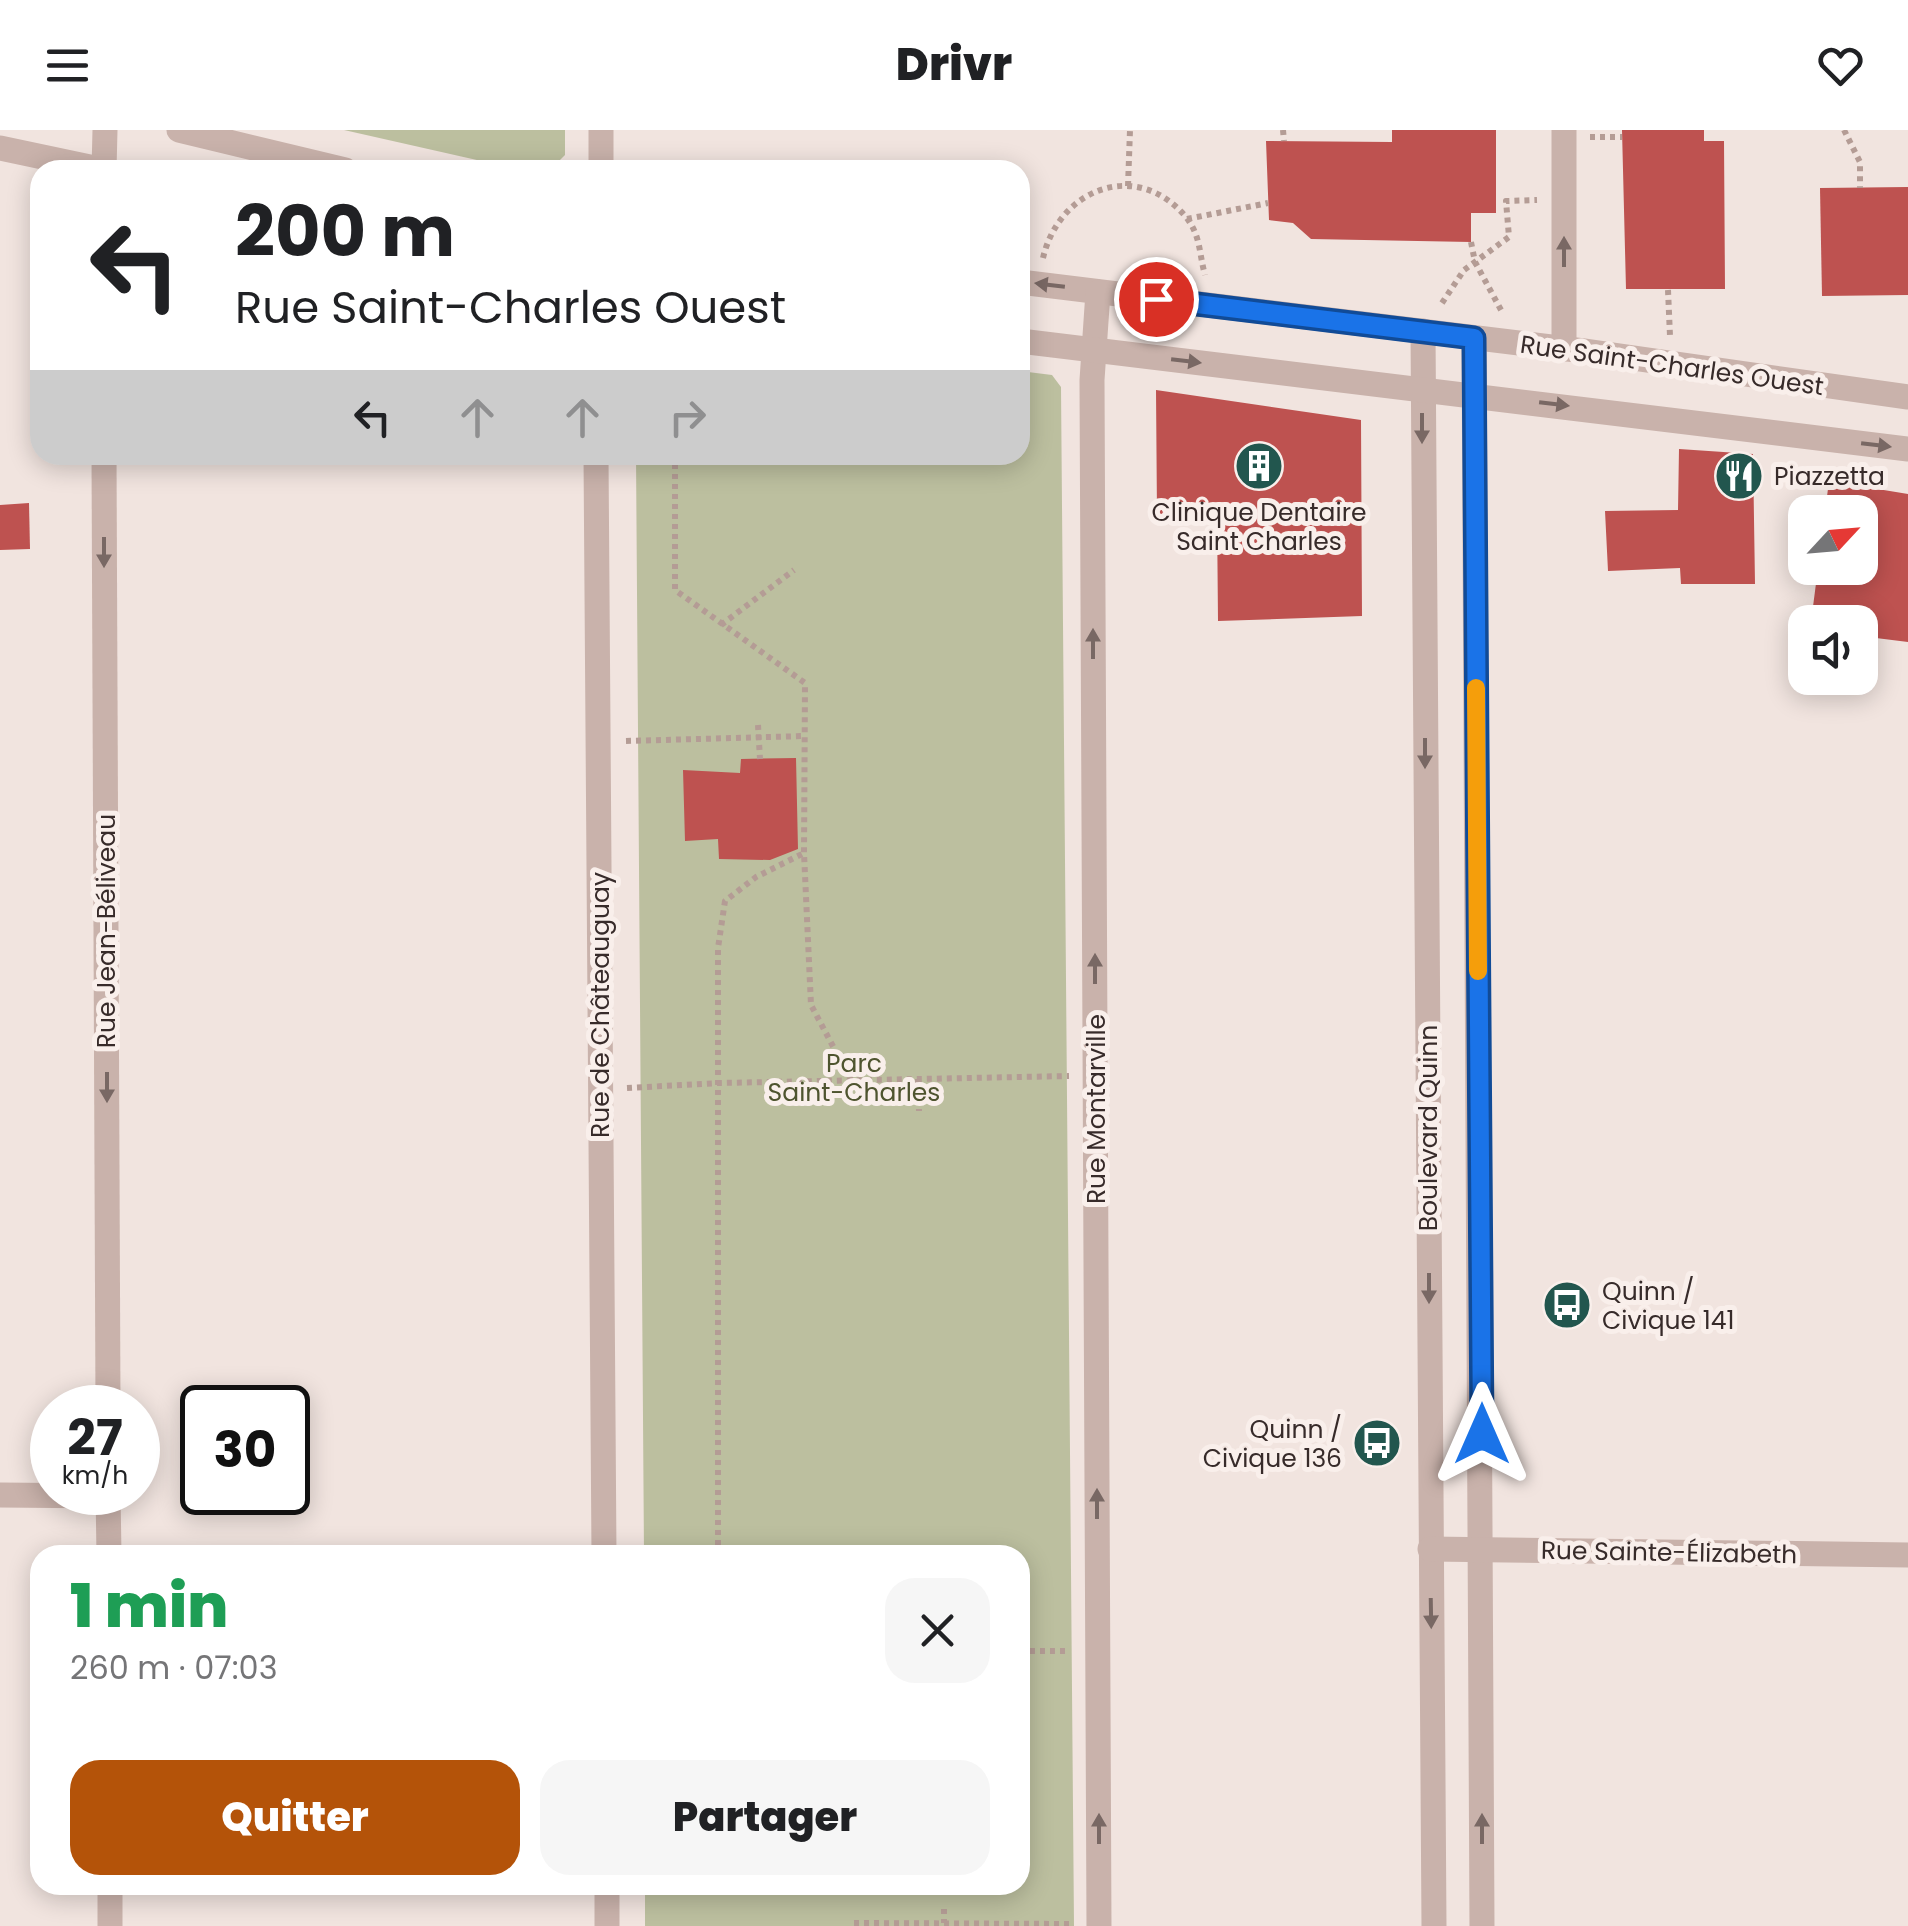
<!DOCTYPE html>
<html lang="fr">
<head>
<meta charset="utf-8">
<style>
	body { margin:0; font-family:Poppins,sans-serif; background:#f6f6f6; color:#202124; height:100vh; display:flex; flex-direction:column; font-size:38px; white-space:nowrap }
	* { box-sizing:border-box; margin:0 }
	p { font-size:32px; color:#757577 }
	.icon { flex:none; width:55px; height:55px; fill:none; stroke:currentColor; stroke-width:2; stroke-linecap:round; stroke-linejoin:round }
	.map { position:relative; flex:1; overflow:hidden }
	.drawer { position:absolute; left:30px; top:1415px; width:1000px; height:350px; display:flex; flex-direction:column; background:#fff; border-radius:30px; box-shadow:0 5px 25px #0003 }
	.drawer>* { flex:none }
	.top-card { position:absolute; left:30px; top:30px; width:1000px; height:305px; border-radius:30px; box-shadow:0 5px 25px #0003; background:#fff; color:#202124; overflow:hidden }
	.needle { width:65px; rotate:64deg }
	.fabs { position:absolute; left:1788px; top:365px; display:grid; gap:20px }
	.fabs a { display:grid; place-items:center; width:90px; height:90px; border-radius:20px; background:#fff; box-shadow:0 5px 25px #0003; font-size:50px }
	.speed { position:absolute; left:30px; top:1255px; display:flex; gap:20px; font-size:50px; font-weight:700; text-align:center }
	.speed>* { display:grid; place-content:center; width:130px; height:130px; border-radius:50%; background:#fff; box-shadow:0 5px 25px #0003; line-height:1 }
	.speed small { font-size:25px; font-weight:400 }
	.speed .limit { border:5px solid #111; border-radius:15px; background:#fff; color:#111 }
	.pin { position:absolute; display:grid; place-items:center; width:85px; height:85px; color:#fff; margin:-42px; border:5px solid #fff; border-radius:50%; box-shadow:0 2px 10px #0007 }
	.me { position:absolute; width:110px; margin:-55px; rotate:0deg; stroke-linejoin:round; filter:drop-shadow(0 0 8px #0008) }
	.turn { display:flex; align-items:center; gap:35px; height:210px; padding:0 40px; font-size:45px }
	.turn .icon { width:130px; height:130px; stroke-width:2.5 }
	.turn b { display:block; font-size:70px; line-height:85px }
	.lanes { display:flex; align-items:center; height:95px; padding:0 40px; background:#0003; justify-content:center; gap:50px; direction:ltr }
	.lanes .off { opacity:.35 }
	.round { display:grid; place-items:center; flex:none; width:105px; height:105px; border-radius:30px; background:#f6f6f6 }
	.headline { display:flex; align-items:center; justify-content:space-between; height:170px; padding:0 40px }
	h1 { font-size:60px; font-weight:800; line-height:75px; color:#1e9e55 }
	.cta { display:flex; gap:20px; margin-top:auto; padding:20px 40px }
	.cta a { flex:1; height:115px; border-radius:30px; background:#b45309; color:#fff; font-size:40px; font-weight:800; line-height:115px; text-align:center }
	.cta a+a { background:#f6f6f6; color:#202124 }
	header { display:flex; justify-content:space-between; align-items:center; height:130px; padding:0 40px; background:#fff; font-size:45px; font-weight:800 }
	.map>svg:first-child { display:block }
</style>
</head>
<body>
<header><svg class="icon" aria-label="menu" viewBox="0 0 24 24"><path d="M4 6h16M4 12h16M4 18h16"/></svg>Drivr<svg class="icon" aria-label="heart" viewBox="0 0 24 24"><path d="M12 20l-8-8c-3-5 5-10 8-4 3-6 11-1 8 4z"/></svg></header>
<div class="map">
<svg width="1908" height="1796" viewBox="0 0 1908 1796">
	<rect width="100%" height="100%" fill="#f1e4df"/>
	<!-- green -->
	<g fill="#bcbf9f">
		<path d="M344,0H565V25L550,40H521Z"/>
		<path d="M1020,241L1052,245L1061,257L1074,1796H645V1755H1020V1425H644L636,325H1020Z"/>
	</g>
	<!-- building -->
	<g fill="#be5250">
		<path d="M1392,0H1496V83H1471V112L1311,109L1293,93L1269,90L1266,11L1392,12Z"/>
		<path d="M1622,0H1704V11H1724L1725,159H1626Z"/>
		<path d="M1908,57V165L1822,166L1820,58Z"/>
		<path d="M1156,260L1361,290L1362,486L1218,491L1217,382L1157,384Z"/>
		<path d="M1679,319L1753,324L1755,454H1681L1680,438L1608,441L1605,381L1678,380Z"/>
		<path d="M1829,351L1908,364V512L1860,506V492H1811L1818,438H1860V382H1825Z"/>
		<path d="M29,373L30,419L0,420V375Z"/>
		<path d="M796,628L798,719L770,730L719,729L718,709L685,711L683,640L740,643L741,629Z"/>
	</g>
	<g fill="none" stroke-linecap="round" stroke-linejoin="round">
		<!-- path -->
		<g stroke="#b49c95" stroke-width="6" stroke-dasharray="5 5" stroke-linecap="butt">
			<path d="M1283,0L1284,11"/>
			<path d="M1844,0L1860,32V58"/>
			<path d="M1590,7H1622"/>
			<path d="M1128,56L1130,0"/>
			<path d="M1187,89L1268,73"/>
			<path d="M1471,112L1475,132L1501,180"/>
			<path d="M1043,128C1059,59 1136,28 1186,87C1201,106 1199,124 1205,145"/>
			<path d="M1668,160L1670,206"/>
			<path d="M1442,173L1464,140L1509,107L1506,71L1537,70"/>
			<path d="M686,325H675V460L805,553L804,723L811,875L851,950"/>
			<path d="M626,327L675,325"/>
			<path d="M721,495L794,440"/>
			<path d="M758,595L760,629"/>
			<path d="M626,611L805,606"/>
			<path d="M918,949L919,981"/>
			<path d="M627,958L719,953L1069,946"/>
			<path d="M718,1425V818L725,771L756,747L804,723"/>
			<path d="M1020,1521H1069"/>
			<path d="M944,1779V1793"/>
			<path d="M854,1793L1073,1794"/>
		</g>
		<!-- minor -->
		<g stroke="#c9b2ab" stroke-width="25">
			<path d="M179,0L345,40"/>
			<path d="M1564,0V219"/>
			<path d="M0,18L104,40"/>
			<path d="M104,40L105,0"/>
			<path d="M601,40V0"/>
			<path d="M1020,152L1584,221L1908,267"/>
			<path d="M1098,162L1092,250L1099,1796"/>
			<path d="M1423,201L1434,1796"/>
			<path d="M1474,209L1482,1796"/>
			<path d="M1020,211L1908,319"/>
			<path d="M104,325L108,1278"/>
			<path d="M596,325L604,1425"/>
			<path d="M108,1362L109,1425"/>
			<path d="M0,1365L109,1366"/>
			<path d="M1430,1419L1908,1425"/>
			<path d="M110,1755V1796"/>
			<path d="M607,1755V1796"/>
		</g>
	</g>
	<!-- one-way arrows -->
	<defs><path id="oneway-solid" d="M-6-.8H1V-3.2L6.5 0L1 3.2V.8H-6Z" transform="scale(2.5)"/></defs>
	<g fill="#796864">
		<use href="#oneway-solid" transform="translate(1564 122) rotate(-90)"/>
		<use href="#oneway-solid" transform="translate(1050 155) rotate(-173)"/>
		<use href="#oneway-solid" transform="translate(1186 231) rotate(7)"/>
		<use href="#oneway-solid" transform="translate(1554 274) rotate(7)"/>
		<use href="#oneway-solid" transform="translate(1422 298) rotate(90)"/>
		<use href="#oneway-solid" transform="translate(1876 315) rotate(7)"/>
		<use href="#oneway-solid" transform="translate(104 422) rotate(90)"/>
		<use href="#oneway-solid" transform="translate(1093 514) rotate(-90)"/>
		<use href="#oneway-solid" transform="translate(1425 623) rotate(90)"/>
		<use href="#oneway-solid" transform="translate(1095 839) rotate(-90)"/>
		<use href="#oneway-solid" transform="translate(107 957) rotate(90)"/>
		<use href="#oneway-solid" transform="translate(1429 1158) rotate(90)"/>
		<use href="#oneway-solid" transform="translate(1097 1374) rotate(-90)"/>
		<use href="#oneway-solid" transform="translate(1431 1483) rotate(89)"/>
		<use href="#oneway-solid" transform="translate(1099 1699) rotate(-90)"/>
		<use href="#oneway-solid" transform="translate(1482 1699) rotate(-90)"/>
	</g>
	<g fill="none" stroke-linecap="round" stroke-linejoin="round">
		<!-- route casing -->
		<g stroke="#114b97" stroke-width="25">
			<path id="route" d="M1156,169L1474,208L1482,1304"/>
		</g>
		<!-- route -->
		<use href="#route" stroke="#1a73e8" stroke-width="18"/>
		<!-- slow -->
		<path stroke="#f59e0b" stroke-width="18" d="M1476,558L1478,841"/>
	</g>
	<!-- icons -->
	<defs>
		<g id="building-disc" transform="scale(2.5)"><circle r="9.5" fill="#22564e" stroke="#f9efeb"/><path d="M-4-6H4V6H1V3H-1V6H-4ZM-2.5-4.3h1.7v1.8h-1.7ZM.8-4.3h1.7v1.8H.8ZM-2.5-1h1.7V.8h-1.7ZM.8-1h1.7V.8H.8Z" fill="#fff"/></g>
		<g id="restaurant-disc" transform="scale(2.5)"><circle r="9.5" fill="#22564e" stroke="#f9efeb"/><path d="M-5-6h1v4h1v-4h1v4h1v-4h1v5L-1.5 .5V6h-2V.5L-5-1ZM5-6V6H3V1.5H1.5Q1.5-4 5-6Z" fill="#fff"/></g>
		<g id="bus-disc" transform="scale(2.5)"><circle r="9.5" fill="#22564e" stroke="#f9efeb"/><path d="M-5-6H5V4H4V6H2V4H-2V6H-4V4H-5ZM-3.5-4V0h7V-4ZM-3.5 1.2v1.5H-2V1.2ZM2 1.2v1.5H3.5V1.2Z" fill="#fff"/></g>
	</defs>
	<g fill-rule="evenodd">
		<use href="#building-disc" x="1259" y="336"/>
		<use href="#restaurant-disc" x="1739" y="346"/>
		<use href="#bus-disc" x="1567" y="1175"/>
		<use href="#bus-disc" x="1377" y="1313"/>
	</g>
	<g text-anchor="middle" stroke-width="10" stroke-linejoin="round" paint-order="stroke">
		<!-- street labels -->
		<g font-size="25" fill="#372b2a" stroke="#f9efeb">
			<text transform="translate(1672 235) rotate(8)" y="9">Rue Saint-Charles Ouest</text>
			<text transform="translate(106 801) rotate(-90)" y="9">Rue Jean-Béliveau</text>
			<text transform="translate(600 875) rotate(-90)" y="9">Rue de Châteauguay</text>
			<text transform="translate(1096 979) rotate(-90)" y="9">Rue Montarville</text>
			<text transform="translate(1428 998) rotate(-90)" y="9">Boulevard Quinn</text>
			<text transform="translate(1669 1422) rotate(1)" y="9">Rue Sainte-Élizabeth</text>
		</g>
		<!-- poi labels -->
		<g font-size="25" fill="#372b2a" stroke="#f9efeb" text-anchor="start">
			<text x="1774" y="355">Piazzetta</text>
			<text x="1259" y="391" text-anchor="middle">Clinique Dentaire<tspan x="1259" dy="29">Saint Charles</tspan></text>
			<text x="1602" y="1170">Quinn /<tspan x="1602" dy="29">Civique 141</tspan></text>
			<text x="1342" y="1308" text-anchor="end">Quinn /<tspan x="1342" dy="29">Civique 136</tspan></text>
		</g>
		<!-- park labels -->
		<g font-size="25" fill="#4e542f" stroke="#f9efeb">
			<text x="854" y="942">Parc<tspan x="854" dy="29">Saint-Charles</tspan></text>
		</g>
	</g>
</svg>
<div class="fabs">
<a><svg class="needle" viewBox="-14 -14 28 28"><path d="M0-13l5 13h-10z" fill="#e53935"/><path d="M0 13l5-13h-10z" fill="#757577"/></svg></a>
<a><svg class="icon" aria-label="sound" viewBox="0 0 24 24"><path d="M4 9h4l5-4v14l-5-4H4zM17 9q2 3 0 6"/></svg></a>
</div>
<div class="speed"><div>27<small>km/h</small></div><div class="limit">30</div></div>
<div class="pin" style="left:1156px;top:169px;background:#d93025"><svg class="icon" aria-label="arrive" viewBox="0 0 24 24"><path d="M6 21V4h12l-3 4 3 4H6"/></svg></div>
<svg class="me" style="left:1482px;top:1304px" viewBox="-20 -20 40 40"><path d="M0-17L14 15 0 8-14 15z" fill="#1a73e8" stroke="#fff" stroke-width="4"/></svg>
<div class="top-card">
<div class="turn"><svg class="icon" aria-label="left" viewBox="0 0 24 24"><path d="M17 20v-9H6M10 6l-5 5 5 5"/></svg><div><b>200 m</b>Rue Saint-Charles Ouest</div></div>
<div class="lanes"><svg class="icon" aria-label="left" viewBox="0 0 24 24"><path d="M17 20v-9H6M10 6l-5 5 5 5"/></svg><svg class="icon off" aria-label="ahead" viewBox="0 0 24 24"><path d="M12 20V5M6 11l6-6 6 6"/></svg><svg class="icon off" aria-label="ahead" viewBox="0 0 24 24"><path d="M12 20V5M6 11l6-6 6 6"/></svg><svg class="icon off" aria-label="right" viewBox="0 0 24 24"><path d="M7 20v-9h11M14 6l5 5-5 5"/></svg></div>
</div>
<section class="drawer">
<div class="headline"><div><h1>1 min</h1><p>260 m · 07:03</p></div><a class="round"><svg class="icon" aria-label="close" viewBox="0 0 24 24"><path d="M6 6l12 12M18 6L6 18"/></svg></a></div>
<div class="cta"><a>Quitter</a><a>Partager</a></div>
</section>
</div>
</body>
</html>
